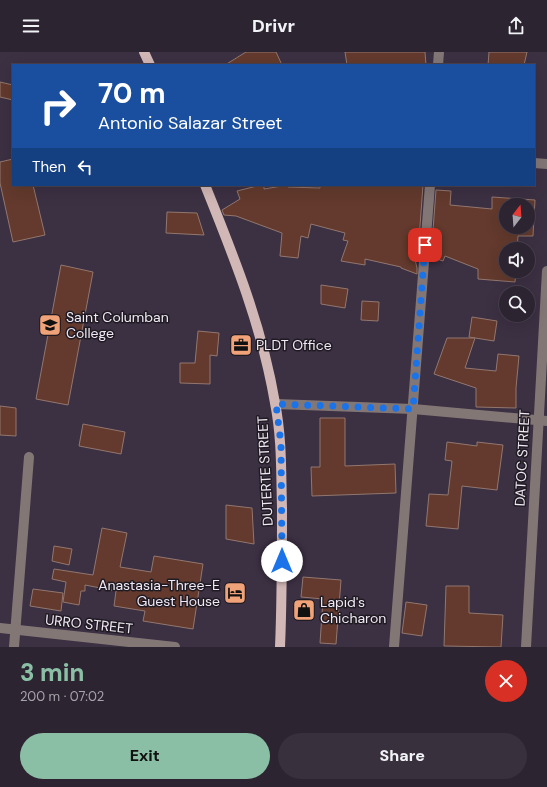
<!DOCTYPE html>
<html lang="en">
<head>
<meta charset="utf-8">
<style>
	body { margin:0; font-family:"DM Sans",sans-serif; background:#39303e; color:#f1f3f6; height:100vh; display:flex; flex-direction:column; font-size:15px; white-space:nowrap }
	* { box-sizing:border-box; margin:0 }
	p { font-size:13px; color:#a7a4ac }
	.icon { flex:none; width:22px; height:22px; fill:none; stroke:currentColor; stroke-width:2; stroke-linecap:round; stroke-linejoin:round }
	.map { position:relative; height:595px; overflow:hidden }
	.sheet { display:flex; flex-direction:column; background:#2d2432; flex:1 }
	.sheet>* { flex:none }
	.hud { position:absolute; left:12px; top:12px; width:523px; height:122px; border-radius:0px; box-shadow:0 4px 16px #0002,0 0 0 1px #48414d; background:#1a4fa0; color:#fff; overflow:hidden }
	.needle { width:26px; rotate:17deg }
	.tools { position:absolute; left:499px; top:146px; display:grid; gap:8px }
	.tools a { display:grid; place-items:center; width:36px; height:36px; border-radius:50%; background:#2d2432; box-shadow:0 4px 16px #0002,0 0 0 1px #48414d; font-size:20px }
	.pin { position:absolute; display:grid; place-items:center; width:34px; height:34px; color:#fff; margin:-17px; border-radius:8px; box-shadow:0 2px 6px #0006 }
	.me { position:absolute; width:44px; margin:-22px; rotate:0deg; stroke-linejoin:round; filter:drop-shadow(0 0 3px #0008) }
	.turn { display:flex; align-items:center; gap:14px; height:84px; padding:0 20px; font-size:18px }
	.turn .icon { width:52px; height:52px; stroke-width:2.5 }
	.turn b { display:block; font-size:28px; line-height:34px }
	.then { display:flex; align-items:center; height:38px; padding:0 20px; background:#0003; gap:8px; font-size:15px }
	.round { display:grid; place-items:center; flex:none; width:42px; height:42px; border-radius:21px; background:#39303e }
	.head { display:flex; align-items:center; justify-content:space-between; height:68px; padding:0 20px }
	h1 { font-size:24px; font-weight:800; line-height:30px; color:#8abfa5 }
	.button { display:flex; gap:8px; margin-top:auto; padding:8px 20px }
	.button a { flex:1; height:46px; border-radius:24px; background:#8abfa5; color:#111; font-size:16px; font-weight:800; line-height:46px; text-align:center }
	.button a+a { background:#39303e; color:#f1f3f6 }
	header { display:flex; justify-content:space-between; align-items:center; height:52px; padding:0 20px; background:#2d2432; font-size:18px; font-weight:800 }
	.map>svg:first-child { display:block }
</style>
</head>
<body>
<header><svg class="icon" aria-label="menu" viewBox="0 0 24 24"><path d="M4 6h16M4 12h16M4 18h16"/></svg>Drivr<svg class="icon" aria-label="share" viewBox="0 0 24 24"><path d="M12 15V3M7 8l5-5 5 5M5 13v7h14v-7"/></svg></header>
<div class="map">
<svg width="547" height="595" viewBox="0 0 547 595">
	<rect width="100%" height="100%" fill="#3c3043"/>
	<!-- building -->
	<g fill="#633a2d" stroke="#92776f" fill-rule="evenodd">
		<path d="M246,0H276L282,13H225Z"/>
		<path d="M345,0H425L426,13H347Z"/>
		<path d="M489,0H527L524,13H488Z"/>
		<path d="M0,30L13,33V48L0,45Z"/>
		<path d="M13,107V133H33L45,183L13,190L0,131V110Z"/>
		<path d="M261,133H264V137L288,133V135L320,136V133H423L418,201L413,199L417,216V222L401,216V215L365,207V213L341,209L348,189L343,188L345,181L311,172L308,186L301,184L298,206L280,204L282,181L236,164L224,163L222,158L240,147L237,139Z"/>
		<path d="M436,138L451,139L450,153L492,157V145L535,148L533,184H518L517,197H506V219H516L515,230L478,227V217L445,204L443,209L431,205ZM506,153H528V175H506Z"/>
		<path d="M167,160L197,161L204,183L166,181Z"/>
		<path d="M61,213L93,220L68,353L36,347Z"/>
		<path d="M321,233L348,237L345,256L321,252Z"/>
		<path d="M362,249L379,250L378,269L361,268Z"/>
		<path d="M472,265L497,269L494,289L469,285Z"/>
		<path d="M198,279L219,281L217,304L210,303V332L180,331V311H195Z"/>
		<path d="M447,286H475L465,316L496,319L498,302L519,304L516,336V356L476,355V336L434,322Z"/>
		<path d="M0,354L16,356V384L0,383Z"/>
		<path d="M320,366H345V414L395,412L396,441L312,444L311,415H320Z"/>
		<path d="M83,372L125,380L121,402L79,394Z"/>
		<path d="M447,390L477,394V390L503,393L497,438L462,434L458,477L426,474L429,442L448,443L452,409L445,408Z"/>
		<path d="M226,453L252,456L254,492L226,487Z"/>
		<path d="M102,476L127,481L120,515L151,520L154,504L203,512L193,577L143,569L145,559L114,554L116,539L85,533V539H81L79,553L63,550L66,530L52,527L54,517L93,523Z"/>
		<path d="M54,494L72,497L69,513L52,509Z"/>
		<path d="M303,525L341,528L336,592L320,591L323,547L301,545Z"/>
		<path d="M446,534H469V561L503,563L501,595L444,594Z"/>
		<path d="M33,537L63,541L61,559L30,554Z"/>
		<path d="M406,550L427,553L422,584L402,581Z"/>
	</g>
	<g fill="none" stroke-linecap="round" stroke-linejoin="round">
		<!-- minor -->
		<g stroke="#837776" stroke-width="10">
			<path d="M438,13L439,0"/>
			<path d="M534,111L547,112"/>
			<path d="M276,352L413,357L547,369"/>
			<path d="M0,576L175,595"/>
			<path d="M14,595L29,405"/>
			<path d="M394,595L430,133"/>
			<path d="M526,595L547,219"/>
		</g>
		<!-- major -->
		<g stroke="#d1b7b5" stroke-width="10">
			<path d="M144,0L150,13"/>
			<path d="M205,133C234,205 262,274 275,351C282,386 281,421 282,456C282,502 282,549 280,595"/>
		</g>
	</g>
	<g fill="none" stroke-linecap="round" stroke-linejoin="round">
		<!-- route -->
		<path stroke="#1a73e8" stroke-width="7" stroke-dasharray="0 12.6" d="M282,509L281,392L276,352L413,357L425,193"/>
	</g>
	<!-- icons -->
	<defs>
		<g id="school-square" transform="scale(1.15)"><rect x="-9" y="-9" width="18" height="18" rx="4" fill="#f0a279" stroke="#201b23"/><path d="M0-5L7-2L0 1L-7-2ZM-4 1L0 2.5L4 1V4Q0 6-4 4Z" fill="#111"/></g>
		<g id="office-square" transform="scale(1.15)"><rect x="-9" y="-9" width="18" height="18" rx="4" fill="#f0a279" stroke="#201b23"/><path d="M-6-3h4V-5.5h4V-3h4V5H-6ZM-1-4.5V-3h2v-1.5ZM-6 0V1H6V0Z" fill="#111"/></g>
		<g id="hotel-square" transform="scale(1.15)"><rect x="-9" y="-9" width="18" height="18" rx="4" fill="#f0a279" stroke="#201b23"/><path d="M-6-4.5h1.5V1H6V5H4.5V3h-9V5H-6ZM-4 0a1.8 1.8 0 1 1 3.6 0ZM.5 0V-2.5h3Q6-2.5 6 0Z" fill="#111"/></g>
		<g id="shop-square" transform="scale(1.15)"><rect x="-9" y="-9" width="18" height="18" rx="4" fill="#f0a279" stroke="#201b23"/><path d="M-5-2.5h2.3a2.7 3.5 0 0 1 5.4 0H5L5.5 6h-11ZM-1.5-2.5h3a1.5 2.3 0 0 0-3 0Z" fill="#111"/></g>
	</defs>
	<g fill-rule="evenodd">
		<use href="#school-square" x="50" y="273"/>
		<use href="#office-square" x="241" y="293"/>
		<use href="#hotel-square" x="235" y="541"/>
		<use href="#shop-square" x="304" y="558"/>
	</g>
	<g text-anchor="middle" stroke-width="3" stroke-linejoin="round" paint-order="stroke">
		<!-- poi labels -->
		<g font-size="14" fill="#f0e9f5" stroke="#201b23" text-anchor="start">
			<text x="66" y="270">Saint Columban<tspan x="66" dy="16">College</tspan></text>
			<text x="256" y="298">PLDT Office</text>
			<text x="220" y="538" text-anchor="end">Anastasia-Three-E<tspan x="220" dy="16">Guest House</tspan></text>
			<text x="320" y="555">Lapid's<tspan x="320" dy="16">Chicharon</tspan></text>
		</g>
		<!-- street labels -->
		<g font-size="14" fill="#f0e9f5" stroke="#201b23">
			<text transform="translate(522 406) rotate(-87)" y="5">DATOC STREET</text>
			<text transform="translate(265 419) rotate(-93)" y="5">DUTERTE STREET</text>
			<text transform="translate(89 572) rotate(6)" y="5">URRO STREET</text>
		</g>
	</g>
</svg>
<div class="tools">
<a><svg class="needle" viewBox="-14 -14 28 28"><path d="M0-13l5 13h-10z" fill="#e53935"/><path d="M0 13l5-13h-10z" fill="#a7a4ac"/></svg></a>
<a><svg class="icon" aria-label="sound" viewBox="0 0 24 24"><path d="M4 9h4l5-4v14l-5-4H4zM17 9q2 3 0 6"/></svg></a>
<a><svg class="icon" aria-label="search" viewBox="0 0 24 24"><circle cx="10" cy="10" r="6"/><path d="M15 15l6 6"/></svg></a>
</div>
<div class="pin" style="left:425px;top:193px;background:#d93025"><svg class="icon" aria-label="arrive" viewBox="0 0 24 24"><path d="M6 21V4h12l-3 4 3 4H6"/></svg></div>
<svg class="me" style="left:282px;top:509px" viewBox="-20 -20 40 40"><circle r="19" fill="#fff"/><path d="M0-13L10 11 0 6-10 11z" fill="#1a73e8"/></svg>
<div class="hud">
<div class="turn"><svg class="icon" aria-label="right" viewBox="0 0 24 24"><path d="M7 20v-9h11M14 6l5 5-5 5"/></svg><div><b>70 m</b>Antonio Salazar Street</div></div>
<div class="then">Then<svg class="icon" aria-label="left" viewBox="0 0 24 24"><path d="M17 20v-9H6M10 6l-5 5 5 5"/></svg></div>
</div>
</div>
<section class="sheet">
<div class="head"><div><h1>3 min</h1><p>200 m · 07:02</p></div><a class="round" style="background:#d93025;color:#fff"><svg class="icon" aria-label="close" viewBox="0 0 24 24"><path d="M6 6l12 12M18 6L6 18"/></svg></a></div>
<div class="button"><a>Exit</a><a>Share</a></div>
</section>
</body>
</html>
